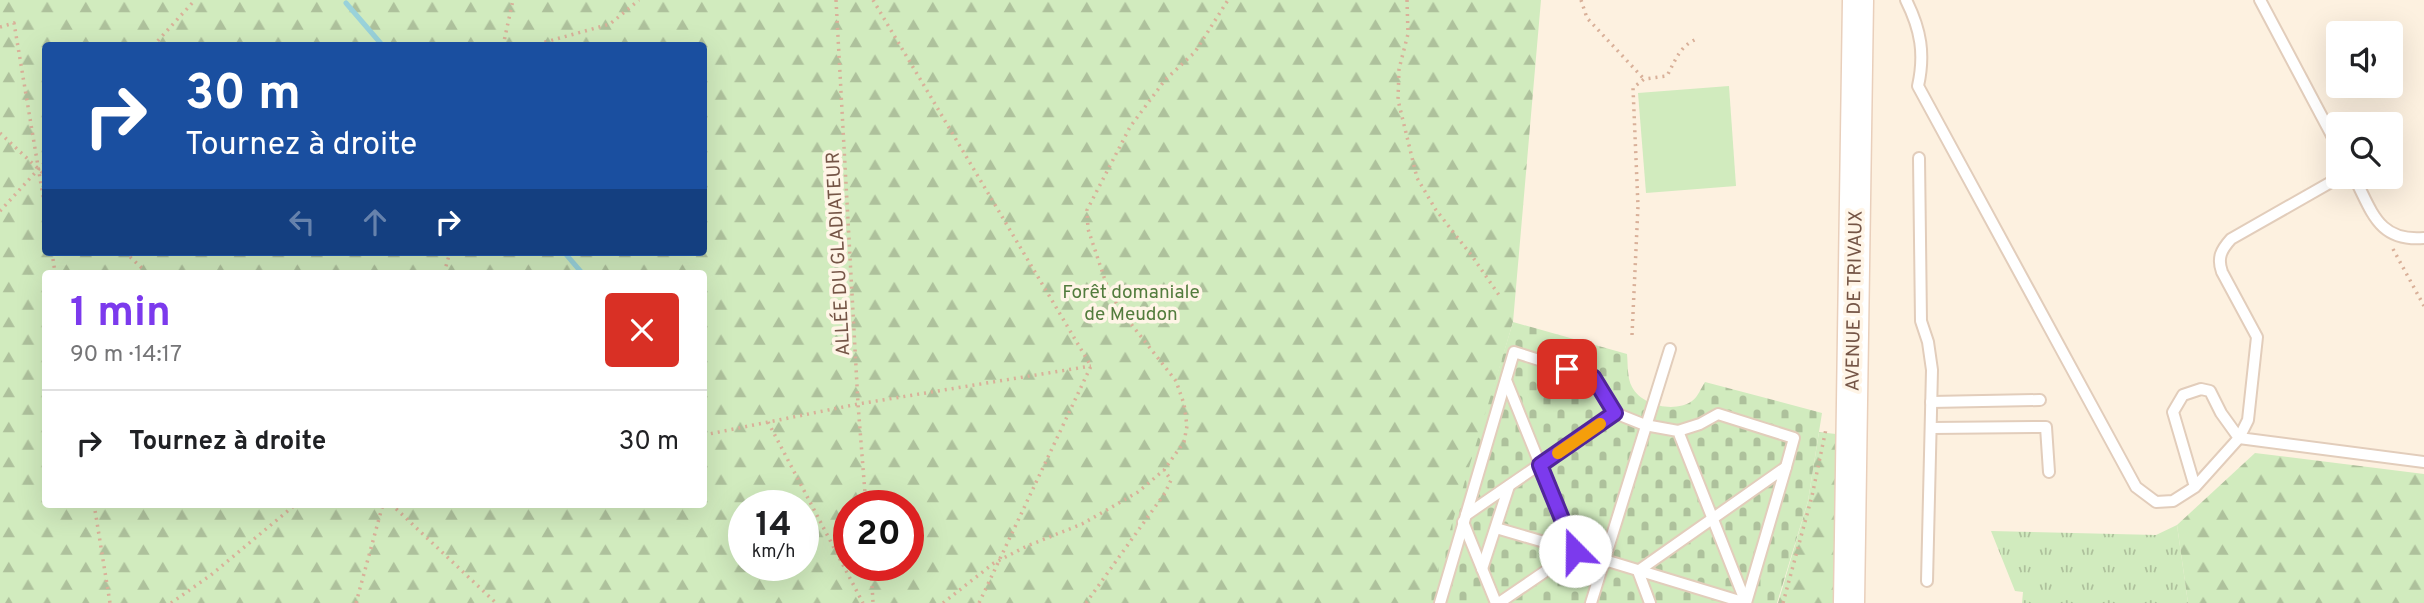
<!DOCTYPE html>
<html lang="fr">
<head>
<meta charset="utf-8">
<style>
	body { margin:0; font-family:Overpass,sans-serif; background:#f6f6f6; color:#202124; height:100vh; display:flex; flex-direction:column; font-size:26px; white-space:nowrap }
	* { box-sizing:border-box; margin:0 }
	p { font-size:23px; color:#757577 }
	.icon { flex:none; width:38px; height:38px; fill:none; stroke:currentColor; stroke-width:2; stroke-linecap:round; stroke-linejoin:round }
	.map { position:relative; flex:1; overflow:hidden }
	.side { position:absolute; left:42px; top:270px; width:665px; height:238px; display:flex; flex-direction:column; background:#fff; border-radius:7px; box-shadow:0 7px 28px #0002 }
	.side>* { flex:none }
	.hud { position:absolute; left:42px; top:42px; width:665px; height:214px; border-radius:7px; box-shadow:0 7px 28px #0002; background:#1a4fa0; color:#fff; overflow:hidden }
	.controls { position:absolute; left:2326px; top:21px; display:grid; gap:14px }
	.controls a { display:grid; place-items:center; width:77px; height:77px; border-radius:7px; background:#fff; box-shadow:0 7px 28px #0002; font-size:35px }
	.speed { position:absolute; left:728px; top:490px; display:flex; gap:14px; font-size:35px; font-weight:700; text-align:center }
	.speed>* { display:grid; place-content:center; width:91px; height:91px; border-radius:50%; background:#fff; box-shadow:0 7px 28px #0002; line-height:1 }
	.speed small { font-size:18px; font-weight:400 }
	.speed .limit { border:10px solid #d22; background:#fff; color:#111 }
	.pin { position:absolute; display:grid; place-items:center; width:60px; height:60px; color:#fff; margin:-30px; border-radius:14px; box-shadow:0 4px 10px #0006 }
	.me { position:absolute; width:77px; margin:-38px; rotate:338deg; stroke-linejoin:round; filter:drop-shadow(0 0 5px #0008) }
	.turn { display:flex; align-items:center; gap:24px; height:147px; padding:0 28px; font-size:32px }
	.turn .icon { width:91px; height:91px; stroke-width:2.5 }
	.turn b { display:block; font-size:49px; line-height:60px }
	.lanes { display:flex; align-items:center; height:66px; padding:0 28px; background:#0003; justify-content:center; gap:35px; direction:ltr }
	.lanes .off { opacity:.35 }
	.round { display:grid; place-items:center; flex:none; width:74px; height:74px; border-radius:7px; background:#f6f6f6 }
	.summary { display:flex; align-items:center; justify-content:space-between; height:119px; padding:0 28px }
	h1 { font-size:42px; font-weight:700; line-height:52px; color:#7c3aed }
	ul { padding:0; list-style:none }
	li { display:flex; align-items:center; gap:21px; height:105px; padding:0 28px; border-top:2px solid #e0e0e0 }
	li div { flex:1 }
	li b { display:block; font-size:26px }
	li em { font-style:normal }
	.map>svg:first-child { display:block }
</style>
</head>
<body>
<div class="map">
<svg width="2424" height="603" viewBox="0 0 2424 603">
	<defs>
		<pattern id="grass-tufts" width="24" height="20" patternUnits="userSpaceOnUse" patternTransform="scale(1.75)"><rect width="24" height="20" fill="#d1ebbe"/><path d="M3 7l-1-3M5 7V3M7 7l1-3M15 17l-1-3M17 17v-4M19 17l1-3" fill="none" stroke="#aec19c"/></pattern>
		<pattern id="forest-firs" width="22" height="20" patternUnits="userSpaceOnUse" patternTransform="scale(1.75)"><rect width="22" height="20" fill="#d1ebbe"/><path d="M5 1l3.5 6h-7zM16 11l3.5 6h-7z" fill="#aec19c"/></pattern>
		<pattern id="cemetery-stones" width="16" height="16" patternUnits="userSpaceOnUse" patternTransform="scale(1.75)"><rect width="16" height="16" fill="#d1ebbe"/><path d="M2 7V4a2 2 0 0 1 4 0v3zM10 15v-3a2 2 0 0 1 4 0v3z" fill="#aec19c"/></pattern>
	</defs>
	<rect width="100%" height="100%" fill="#fdf1e0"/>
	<!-- grass -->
	<path fill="url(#grass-tufts)" d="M2177,525L2188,603H2022L2023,592L2015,591L1991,531L2156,535Z"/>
	<!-- forest -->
	<g fill="url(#forest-firs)" fill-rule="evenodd">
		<path d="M0,0H1541L1513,322L1430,603H0ZM46,46H704V252H46ZM46,273H704V504H46ZM744,506H803V565H744ZM849,506H908V565H849Z"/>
		<path d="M1819,432L1844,435L1840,603H1778L1808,501Z"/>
		<path d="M2255,453L2424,474V603H2188L2177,525Z"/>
	</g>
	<!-- cemetery -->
	<path fill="url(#cemetery-stones)" d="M1513,322L1627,354C1628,364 1627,378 1632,387C1642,406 1675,413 1692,401C1698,397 1701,388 1705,382L1822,413L1808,501L1777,603H1428Z"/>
	<!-- pitch -->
	<path fill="#d1ebbe" d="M1729,86L1736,186L1646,193L1638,93Z"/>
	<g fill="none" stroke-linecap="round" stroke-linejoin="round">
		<!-- stream -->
		<g stroke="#99d2da" stroke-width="5">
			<path d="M346,3L383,46"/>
			<path d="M564,252L582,273"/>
		</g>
		<!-- lane casing -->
		<g stroke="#e2cdbb" stroke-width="14">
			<g id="lane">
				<path d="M1906,0C1921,30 1925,54 1918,86L2136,487L2156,502L2173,501L2195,487L2239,438L2221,413L2210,391L2201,389L2183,395L2173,412L2195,487"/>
				<path d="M2260,0L2338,147"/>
				<path d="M1919,158L1921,321L1928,342L1932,370L1927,581"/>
				<path d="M2340,177L2231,239C2221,250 2217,258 2222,272L2257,337L2248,420L2239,438L2424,462"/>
				<path d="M2354,177C2372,211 2378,242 2424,238"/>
				<path d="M1931,402L2040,400"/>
				<path d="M1932,428L2046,427L2049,472"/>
				<path d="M1678,431L1700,424L1718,414L1794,438L1786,467"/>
				<path d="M1466,515L1615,413L1645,425L1678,431L1746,603"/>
				<path d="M1463,522L1496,603"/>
				<path d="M1496,528L1575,551L1506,380"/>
				<path d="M1482,569L1509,486"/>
				<path d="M1440,603L1514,352L1593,377L1615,413"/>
				<path d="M1499,603L1575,551L1746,603"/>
				<path d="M1591,603L1670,349"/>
				<path d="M1650,603L1638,571L1786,467L1746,603"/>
			</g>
		</g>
		<!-- secondary casing -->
		<g stroke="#e9cfbb" stroke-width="33">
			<path id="secondary" d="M1849,603L1858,0"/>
		</g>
		<!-- path -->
		<g stroke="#d9b099" stroke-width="3.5" stroke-dasharray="2 5" stroke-linecap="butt">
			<path d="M836,0L858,404L866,506"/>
			<path d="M873,0L1091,366L979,603"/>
			<path d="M1407,0L1408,34L1399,69L1398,100L1417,178L1436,210L1472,256L1501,298"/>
			<path d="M1581,0L1587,18L1644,79"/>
			<path d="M0,27L14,23L46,214"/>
			<path d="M153,46L195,0"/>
			<path d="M503,46L513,0"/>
			<path d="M531,46L610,24L639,0"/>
			<path d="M0,133L46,176"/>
			<path d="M0,211L46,161"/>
			<path d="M2393,249L2424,306"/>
			<path d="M52,252L55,273"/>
			<path d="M125,252L147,273"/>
			<path d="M444,273L450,252"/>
			<path d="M1632,335L1638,206L1633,88L1644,79L1667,76C1676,59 1680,45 1699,38"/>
			<path d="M768,422L863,603"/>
			<path d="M704,435L858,404L1091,366"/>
			<path d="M94,504L110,603"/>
			<path d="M391,504L496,603"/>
			<path d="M871,565L873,603"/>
			<path d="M171,603L211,575L296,504"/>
			<path d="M356,603L383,504"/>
			<path d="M943,603L994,563L1027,546L1082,524L1138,492L1164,470L1184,442L1187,426L1184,404L1176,381L1120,310L1107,286L1088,229L1087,210L1130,127L1165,80L1195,52L1228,0"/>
			<path d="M1086,603L1165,493L1171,480L1164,470"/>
			<path d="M1783,603L1812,496L1826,429"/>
		</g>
		<!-- lane -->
		<use href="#lane" stroke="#fff" stroke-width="10"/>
		<!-- secondary -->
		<use href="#secondary" stroke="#fff" stroke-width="30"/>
	</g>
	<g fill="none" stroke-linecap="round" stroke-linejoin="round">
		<!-- route casing -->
		<g stroke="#51269a" stroke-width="18">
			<path id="route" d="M1567,369L1593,377L1615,413L1540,465L1575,551"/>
		</g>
		<!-- route -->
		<use href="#route" stroke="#7c3aed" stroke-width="12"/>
		<!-- slow -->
		<path stroke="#f59e0b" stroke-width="12" d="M1558,453L1600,424"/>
	</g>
	<g text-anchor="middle" stroke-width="7" stroke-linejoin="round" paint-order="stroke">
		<!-- street labels -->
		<g font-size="19" fill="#755546" stroke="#fff5e7">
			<text transform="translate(837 254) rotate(-93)" y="7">ALLÉE DU GLADIATEUR</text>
			<text transform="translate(1853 301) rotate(-89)" y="7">AVENUE DE TRIVAUX</text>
		</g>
		<!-- park labels -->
		<g font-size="19" fill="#527c3d" stroke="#fff5e7">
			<text x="1131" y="298">Forêt domaniale<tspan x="1131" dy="22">de Meudon</tspan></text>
		</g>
	</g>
</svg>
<div class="controls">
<a><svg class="icon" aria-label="sound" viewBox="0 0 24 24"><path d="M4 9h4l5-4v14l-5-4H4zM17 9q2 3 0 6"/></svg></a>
<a><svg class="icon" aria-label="search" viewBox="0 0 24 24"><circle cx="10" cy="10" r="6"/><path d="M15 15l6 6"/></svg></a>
</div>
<div class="speed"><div>14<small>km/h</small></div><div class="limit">20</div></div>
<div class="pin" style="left:1567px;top:369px;background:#d93025"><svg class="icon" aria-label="arrive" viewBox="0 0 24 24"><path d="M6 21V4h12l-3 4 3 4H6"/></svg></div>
<svg class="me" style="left:1575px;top:551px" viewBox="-20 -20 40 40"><circle r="19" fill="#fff"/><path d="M0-13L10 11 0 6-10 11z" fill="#7c3aed"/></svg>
<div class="hud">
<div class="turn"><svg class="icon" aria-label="right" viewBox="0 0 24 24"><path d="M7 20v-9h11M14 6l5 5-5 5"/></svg><div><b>30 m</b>Tournez à droite</div></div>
<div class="lanes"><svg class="icon off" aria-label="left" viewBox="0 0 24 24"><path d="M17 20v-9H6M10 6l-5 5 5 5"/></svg><svg class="icon off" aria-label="ahead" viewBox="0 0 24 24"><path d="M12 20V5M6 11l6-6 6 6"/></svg><svg class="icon" aria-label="right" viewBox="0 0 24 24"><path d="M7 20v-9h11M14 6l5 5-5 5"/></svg></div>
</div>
<section class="side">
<div class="summary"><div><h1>1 min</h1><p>90 m · 14:17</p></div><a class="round" style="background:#d93025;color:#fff"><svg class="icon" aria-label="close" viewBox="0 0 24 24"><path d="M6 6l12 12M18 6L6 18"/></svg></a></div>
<ul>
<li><svg class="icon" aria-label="right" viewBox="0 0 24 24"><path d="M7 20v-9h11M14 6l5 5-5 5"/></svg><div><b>Tournez à droite</b></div><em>30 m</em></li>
</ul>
</section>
</div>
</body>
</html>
